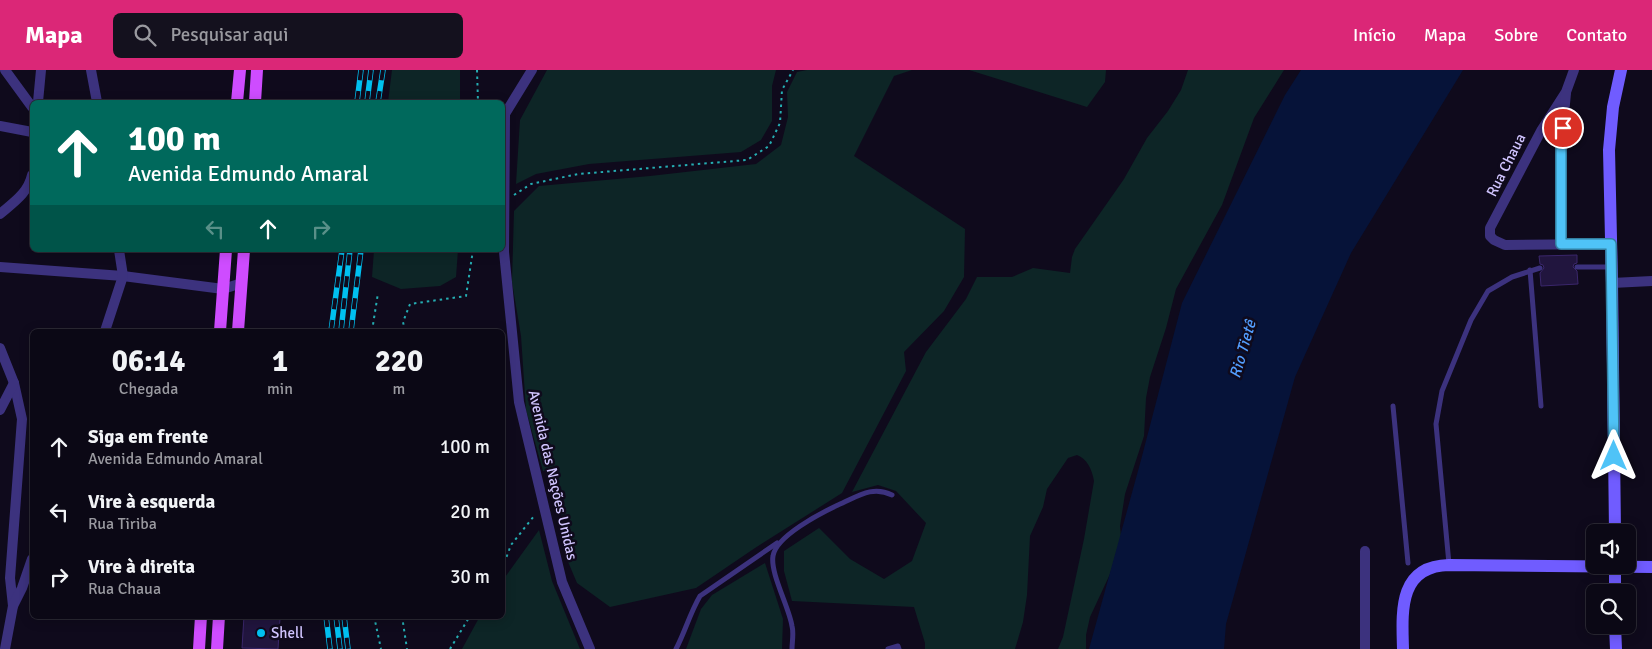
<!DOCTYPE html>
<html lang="pt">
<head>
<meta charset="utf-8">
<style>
	body { margin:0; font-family:Signika,sans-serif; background:#14111e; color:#f1f3f6; height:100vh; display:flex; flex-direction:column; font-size:19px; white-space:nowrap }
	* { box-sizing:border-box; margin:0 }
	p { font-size:16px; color:#9a9aa0 }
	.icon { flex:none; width:28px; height:28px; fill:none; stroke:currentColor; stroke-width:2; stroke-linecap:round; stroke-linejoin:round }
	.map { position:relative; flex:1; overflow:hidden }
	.details { position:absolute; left:30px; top:259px; width:475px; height:290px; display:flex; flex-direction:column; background:#0b0815; border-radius:8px; box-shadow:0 2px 12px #0003,0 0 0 1px #2b2934 }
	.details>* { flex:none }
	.banner { position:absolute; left:30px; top:30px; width:475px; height:152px; border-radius:8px; box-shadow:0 2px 12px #0003,0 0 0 1px #2b2934; background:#00695c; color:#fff; overflow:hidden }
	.fabs { position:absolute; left:1586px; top:454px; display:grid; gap:10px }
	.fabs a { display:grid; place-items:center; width:50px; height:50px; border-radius:8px; background:#0b0815; box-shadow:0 2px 12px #0003,0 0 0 1px #2b2934; font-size:25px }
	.pin { position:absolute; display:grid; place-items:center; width:42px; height:42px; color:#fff; margin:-21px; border:2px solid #fff; border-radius:50%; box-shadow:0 1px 5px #0007 }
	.me { position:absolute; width:55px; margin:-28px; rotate:0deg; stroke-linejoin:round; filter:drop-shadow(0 0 4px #0008) }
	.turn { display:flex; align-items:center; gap:18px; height:105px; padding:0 15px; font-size:22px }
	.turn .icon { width:65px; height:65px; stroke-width:2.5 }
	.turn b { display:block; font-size:35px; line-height:42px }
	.lanes { display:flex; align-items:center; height:48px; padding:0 15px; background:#0003; justify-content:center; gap:25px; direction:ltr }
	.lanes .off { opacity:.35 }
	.eta { display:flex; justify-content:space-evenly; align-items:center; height:85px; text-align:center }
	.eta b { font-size:30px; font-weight:700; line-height:35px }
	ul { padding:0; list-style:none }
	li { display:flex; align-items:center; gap:15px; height:65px; padding:0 15px }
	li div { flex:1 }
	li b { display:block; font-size:19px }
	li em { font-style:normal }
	header { display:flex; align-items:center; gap:30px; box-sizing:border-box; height:70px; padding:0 25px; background:#db2777; color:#fff }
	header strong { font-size:24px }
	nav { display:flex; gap:28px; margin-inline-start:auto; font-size:18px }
	.search { width:350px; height:45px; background:#14111e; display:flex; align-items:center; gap:12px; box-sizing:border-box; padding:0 18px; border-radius:8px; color:#9a9aa0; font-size:19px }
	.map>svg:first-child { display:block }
</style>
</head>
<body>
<header>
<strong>Mapa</strong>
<div class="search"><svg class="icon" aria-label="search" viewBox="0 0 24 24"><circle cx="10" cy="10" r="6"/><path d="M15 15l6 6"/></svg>Pesquisar aqui</div>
<nav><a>Início</a><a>Mapa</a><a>Sobre</a><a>Contato</a></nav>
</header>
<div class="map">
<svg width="1652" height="579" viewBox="0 0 1652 579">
	<rect width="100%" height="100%" fill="#0f0a1c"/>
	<!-- green -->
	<g fill="#0d2526">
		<path d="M392,0H460V32H388Z"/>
		<path d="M547,0H776L772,16V51L761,70L741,82L589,94L536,104L516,114L520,50Z"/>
		<path d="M807,0H912L894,6L854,86L965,159L964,207L944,241L904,282L906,301L842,423L755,478L696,518L610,537L577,513L566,487L556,403L543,401L526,340L521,266L512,212L514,141L539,116L650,106L756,94L781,75L788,47L787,22L797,2Z"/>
		<path d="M969,0H1106L1105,12L1087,37Z"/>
		<path d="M1188,0H1284L1254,48L1222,135L1176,219L1166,258L1150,307L1146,328L1144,366L1125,424L1120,456L1121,467L1110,504L1090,547L1086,565V579H1058L1063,567L1084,469L1094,411C1092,399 1087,389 1077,385L1068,388L1047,419L1043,437L1030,466L1027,525L1023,552L1015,579H925V573L914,537L792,531L784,501V481L819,458L850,489L884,509L912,491L926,453L896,421L878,415L852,422L926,282L966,229L977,207H1012L1033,198L1070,203L1072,187L1075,179L1124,109L1147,68L1168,41L1181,20Z"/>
		<path d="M374,180H458L456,207L440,216L401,219L372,207Z"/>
		<path d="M539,460L552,511L580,579H462L480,546H502L503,510Z"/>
		<path d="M765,493L783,549L782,579H686L701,539L712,525Z"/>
	</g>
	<!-- water -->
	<path fill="#061339" d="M1301,0H1463L1351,183L1295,307L1226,554L1224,579H1089L1141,390L1182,233L1285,25Z"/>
	<!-- building -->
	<g fill="#21153e" stroke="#3a266b">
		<path d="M1577,185V193L1574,194L1573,197L1577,201L1578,214L1541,216L1540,203L1544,198L1543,195L1540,194L1539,186Z"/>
		<path d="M244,546L280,548L278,579L242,578Z"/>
	</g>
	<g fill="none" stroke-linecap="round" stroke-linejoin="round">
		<!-- path -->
		<g stroke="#25adb2" stroke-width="2" stroke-dasharray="2.5 4" stroke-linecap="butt">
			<path d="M477,0L478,32"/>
			<path d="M514,125L531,114L578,104L747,90L769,76L780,53L782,20L793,0"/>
			<path d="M372,261L378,223"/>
			<path d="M405,261L403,252L410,234L466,226L473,180"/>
			<path d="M502,499L511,475L534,446"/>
			<path d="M374,546L381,579"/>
			<path d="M402,546L407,579"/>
			<path d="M450,579L470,546"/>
		</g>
		<!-- lane -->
		<g stroke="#3c327e" stroke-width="5">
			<path d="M1577,197H1611"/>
			<path d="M1530,200L1541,336"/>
			<path d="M1393,336L1408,493"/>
			<path d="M1449,494L1436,354L1442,321L1471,250L1488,221L1512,207L1540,198"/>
			<path d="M676,579C685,562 690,543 700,526L777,473"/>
			<path d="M792,579C792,572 794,563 792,556C789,537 770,503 773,486C776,466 821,443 838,435C857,427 872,415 892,425"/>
			<path d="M888,579L898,576L899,579"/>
		</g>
		<!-- street -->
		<g stroke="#3c327e" stroke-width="10">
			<path d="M5,0L32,37"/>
			<path d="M91,0L97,32"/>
			<path d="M532,0L505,44L504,182L519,332L562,512L590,579"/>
			<path d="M1574,0L1566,22L1541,61L1490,158V166L1494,170L1505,175L1611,174"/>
			<path d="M38,32L41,0"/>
			<path d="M0,56L32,62"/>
			<path d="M0,144C14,132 28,123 32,105"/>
			<path d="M1561,174V76L1566,23"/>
			<path d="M0,197L123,206L223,219L242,213"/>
			<path d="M1612,213L1652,211"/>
			<path d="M105,261L123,206L119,180"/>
			<path d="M0,278L14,313L22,349L10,508L13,536"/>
			<path d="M0,340L14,313"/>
			<path d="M5,579L13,536L22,518L32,489"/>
			<path d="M1365,579V481"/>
		</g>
		<!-- secondary -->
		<g stroke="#705cff" stroke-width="12">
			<path d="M1615,462L1612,213L1609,80L1613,37L1621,0"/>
			<path d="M1615,495V522"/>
			<path d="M1615,555L1616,579"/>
			<path d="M1403,579C1402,542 1398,496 1449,495L1652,497"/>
		</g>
		<!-- primary -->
		<g stroke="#ce4cff" stroke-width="12">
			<path d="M237,32L240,0"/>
			<path d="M255,32L257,0"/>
			<path d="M220,261L226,180"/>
			<path d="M238,261L244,180"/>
			<path d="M199,579L201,546"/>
			<path d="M217,579L219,546"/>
		</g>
		<!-- rail casing -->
		<g stroke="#00c0f0" stroke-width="5.5">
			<g id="rail">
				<path d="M357,32L361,0"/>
				<path d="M367,32L371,0"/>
				<path d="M378,32L383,0"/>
				<path d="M331,261L342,180"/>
				<path d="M341,261L350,180"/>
				<path d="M351,261L361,180"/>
				<path d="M326,546L330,579"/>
				<path d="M336,546L340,579"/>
				<path d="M344,546L348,579"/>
			</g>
		</g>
		<!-- rail -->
		<use href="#rail" stroke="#0f0a1c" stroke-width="4" stroke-dasharray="11" stroke-linecap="butt"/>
	</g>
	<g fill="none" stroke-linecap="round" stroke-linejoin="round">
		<!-- route casing -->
		<g stroke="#337fa1" stroke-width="12">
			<path id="route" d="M1563,58L1561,76V174H1611L1614,386"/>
		</g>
		<!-- route -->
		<use href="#route" stroke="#4fc3f7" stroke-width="9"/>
	</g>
	<!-- markers -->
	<circle fill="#00c0f0" stroke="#0f0a1c" stroke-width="2" cx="261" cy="563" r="5"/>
	<g text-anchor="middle" stroke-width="5" stroke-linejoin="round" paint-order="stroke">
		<!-- street labels -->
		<g font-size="15" fill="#d1c5ff" stroke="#0f0a1c">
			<text transform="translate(1506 95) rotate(-63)" y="5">Rua Chaua</text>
			<text transform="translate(553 405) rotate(77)" y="5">Avenida das Nações Unidas</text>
		</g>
		<!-- poi labels -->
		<g font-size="15" fill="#d1c5ff" stroke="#0f0a1c" text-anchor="start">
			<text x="271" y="568">Shell</text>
		</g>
		<!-- water labels -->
		<g font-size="16" font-style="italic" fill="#539eff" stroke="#0f0a1c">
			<text transform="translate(1242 279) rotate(-74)" y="6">Rio Tietê</text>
		</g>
	</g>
</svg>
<div class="fabs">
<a><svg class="icon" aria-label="sound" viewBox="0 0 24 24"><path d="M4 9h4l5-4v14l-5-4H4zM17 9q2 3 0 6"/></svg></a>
<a><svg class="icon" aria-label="search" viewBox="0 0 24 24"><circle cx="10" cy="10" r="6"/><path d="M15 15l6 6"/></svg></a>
</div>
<div class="pin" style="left:1563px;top:58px;background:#d93025"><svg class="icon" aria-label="arrive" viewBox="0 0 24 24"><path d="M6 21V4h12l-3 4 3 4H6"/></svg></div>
<svg class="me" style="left:1614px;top:386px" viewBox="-20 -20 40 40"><path d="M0-17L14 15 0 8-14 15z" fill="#4fc3f7" stroke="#fff" stroke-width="4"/></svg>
<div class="banner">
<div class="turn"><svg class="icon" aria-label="ahead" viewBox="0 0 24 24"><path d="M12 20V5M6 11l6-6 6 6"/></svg><div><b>100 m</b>Avenida Edmundo Amaral</div></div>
<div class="lanes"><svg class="icon off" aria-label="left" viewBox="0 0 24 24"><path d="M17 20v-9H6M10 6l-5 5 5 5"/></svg><svg class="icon" aria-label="ahead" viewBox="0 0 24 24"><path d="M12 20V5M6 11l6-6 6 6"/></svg><svg class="icon off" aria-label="right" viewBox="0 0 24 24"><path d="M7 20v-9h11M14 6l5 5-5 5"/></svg></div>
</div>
<section class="details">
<div class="eta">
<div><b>06:14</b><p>Chegada</p></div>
<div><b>1</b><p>min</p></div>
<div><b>220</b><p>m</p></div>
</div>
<ul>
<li><svg class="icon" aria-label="ahead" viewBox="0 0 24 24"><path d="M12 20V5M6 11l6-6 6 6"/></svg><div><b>Siga em frente</b><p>Avenida Edmundo Amaral</p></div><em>100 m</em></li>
<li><svg class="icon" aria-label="left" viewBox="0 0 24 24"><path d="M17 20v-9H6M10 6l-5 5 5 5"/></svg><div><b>Vire à esquerda</b><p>Rua Tiriba</p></div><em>20 m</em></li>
<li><svg class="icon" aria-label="right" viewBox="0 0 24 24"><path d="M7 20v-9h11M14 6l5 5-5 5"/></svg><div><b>Vire à direita</b><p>Rua Chaua</p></div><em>30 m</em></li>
</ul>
</section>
</div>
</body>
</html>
